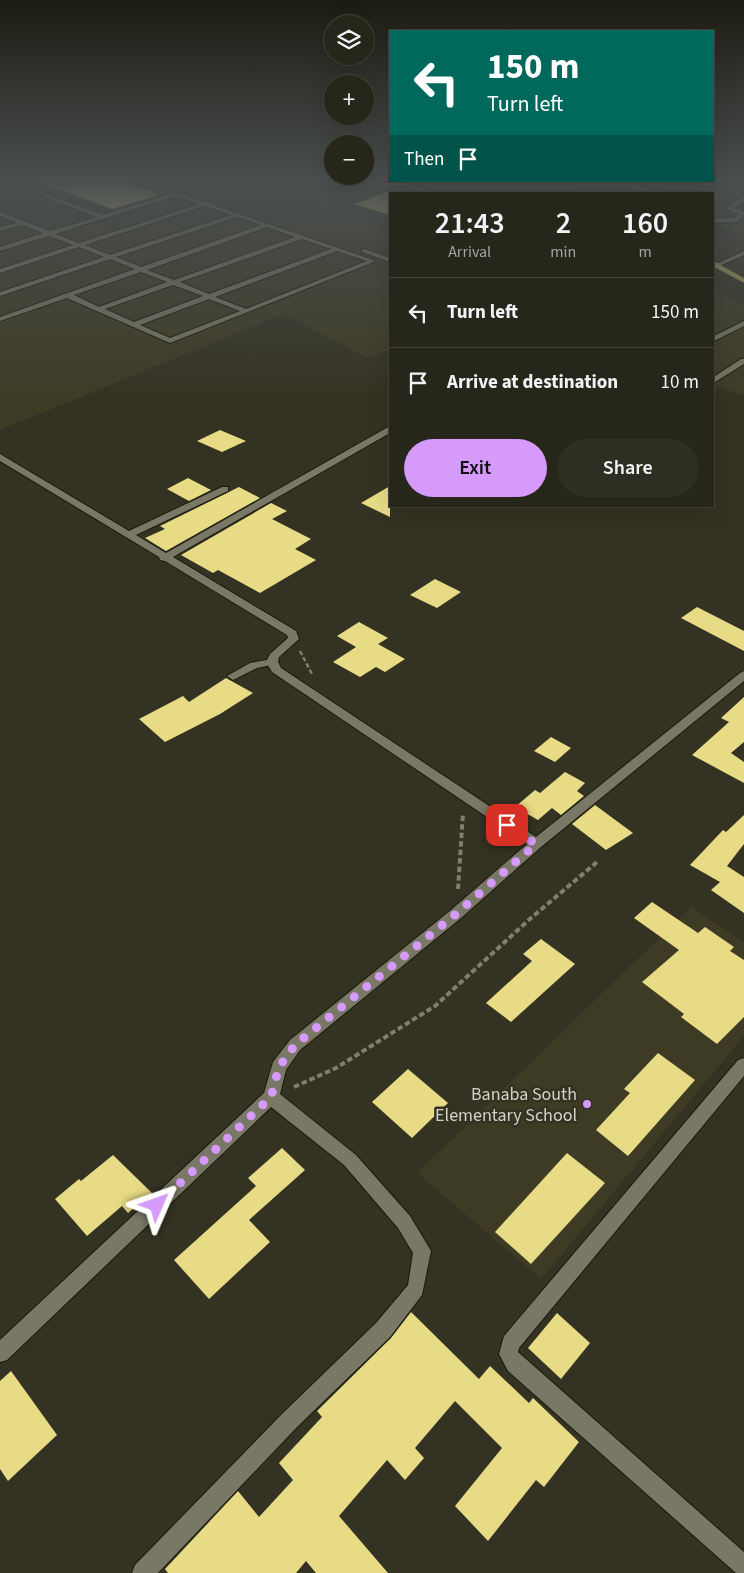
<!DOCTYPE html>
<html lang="en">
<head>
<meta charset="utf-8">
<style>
	body { margin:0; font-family:"Source Sans 3",sans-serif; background:#2f2e23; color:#f1f3f6; height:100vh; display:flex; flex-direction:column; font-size:19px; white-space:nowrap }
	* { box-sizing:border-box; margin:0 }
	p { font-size:16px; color:#a4a5a2 }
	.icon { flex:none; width:28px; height:28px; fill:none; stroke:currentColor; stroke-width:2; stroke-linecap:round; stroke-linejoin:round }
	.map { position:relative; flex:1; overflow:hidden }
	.details { position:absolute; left:389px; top:192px; width:325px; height:315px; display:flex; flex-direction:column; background:#27261a; border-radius:0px; box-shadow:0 5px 20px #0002,0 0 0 1px #434339 }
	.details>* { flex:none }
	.banner { position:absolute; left:389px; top:30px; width:325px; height:152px; border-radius:0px; box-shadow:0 5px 20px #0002,0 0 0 1px #434339; background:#00695c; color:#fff; overflow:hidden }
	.buttons { position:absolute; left:324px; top:15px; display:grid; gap:10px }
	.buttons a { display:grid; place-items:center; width:50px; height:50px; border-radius:50%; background:#27261a; box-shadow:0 5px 20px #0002,0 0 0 1px #434339; font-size:25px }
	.pin { position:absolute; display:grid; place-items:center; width:42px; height:42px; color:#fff; margin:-21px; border-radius:10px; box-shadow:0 2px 8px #0006 }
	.me { position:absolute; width:55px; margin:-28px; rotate:47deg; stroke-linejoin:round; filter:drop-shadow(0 0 4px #0008) }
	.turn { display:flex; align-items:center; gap:18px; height:105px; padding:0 15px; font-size:22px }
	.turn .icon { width:65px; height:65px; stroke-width:2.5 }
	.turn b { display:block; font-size:35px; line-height:42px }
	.then { display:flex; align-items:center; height:48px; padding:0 15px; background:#0003; gap:10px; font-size:19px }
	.eta { display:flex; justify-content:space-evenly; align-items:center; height:85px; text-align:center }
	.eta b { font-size:30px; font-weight:600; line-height:35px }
	.button { display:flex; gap:10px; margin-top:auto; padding:10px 15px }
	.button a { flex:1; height:58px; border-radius:30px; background:#d69bfa; color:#111; font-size:20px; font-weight:600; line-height:58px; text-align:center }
	.button a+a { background:#2f2e23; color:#f1f3f6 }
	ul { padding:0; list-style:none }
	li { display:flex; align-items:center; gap:15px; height:70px; padding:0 15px; border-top:1px solid #434339 }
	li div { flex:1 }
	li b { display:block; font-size:19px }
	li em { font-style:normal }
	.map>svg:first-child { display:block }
</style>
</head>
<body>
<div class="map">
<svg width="744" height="1573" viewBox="0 0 744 1573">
	<rect width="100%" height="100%" fill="#343222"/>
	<!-- built -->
	<g fill="#3e3b25">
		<path d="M0,181L217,182L593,181L562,194H390V353L385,351L367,358L284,314L0,430Z"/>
		<path d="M655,181H744V264L725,252L743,240L713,220L712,194H682L665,189Z"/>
		<path d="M712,286L744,307V396L713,385Z"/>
		<path d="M691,907L744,942V1036L541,1279L417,1173Z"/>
	</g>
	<!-- building -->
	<g fill="#e7db86">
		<path d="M41,181H120L160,195L112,209L41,183Z"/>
		<path d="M390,191V215L354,204Z"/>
		<path d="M220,430L246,441L222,452L197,441Z"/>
		<path d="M188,478L211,490L189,501L167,489Z"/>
		<path d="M390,486V517L361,503Z"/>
		<path d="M239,487L260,498L166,551L145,538L165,529L160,526Z"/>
		<path d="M271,503L287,511L272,519L311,539L295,549L316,560L260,593L218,570L213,573L181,555Z"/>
		<path d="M435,579L461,592L437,608L410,595Z"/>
		<path d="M697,607L744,631V651L681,618Z"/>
		<path d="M359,622L388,638L378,644L405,659L385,672L376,667L360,677L333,662L356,647L337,636Z"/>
		<path d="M226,678L253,693L220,714L165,742L139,719L183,696L189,702Z"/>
		<path d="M744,697V742L731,753L744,762V783L692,755L729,722L721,718Z"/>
		<path d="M551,737L571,748L555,762L534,751Z"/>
		<path d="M565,772L585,783L577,791L584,796L561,815L552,808L538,820L515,807L535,790L540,793Z"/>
		<path d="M595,805L633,833L606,850L572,824Z"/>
		<path d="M744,815V844L727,866L744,877V913L711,890L720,882L690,865L723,830L726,832Z"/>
		<path d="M652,902L698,933L705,927L734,947L730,951L744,960V1017L717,1044L681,1017L684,1014L642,982L679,950L634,918Z"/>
		<path d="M541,939L575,964L511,1022L486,1003L532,961L523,954Z"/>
		<path d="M658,1053L695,1080L628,1156L596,1130L630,1093L624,1089Z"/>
		<path d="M408,1069L448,1103L412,1138L372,1102Z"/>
		<path d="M282,1148L305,1170L249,1220L270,1242L209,1299L174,1260L256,1186L248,1178Z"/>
		<path d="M567,1153L605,1183L531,1264L495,1232Z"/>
		<path d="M113,1155L152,1193L128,1213L122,1206L87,1236L55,1199L79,1179L81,1181Z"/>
		<path d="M411,1312L479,1379L490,1366L529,1403L533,1398L579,1442L544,1487L536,1480L488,1541L455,1506L502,1448L455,1401L415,1448L424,1458L405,1480L387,1460L339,1516L388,1573H316L306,1561L296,1573H168L165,1569L238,1491L259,1517L293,1480L279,1463L322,1417L317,1411L391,1338Z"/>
		<path d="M557,1313L590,1343L561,1379L528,1348Z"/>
		<path d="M11,1371L57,1435L8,1481L0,1469V1381Z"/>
	</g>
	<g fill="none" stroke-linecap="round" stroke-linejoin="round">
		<!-- lane casing -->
		<g stroke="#1b190a" stroke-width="2">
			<g id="lane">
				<path d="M3,181H11L103,215L175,192L376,261L170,343L67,298L0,321V317L135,269L110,259L0,296V292L104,257L79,247L0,273V269L73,245L49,236L0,251V247L43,233L22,225L0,231V227L17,223L0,216V212L50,231L97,217ZM175,196L199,204L79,243L55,234ZM205,206L231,215L110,255L85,245ZM237,217L261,225L141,267L116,257ZM267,227L295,237L174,280L147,270ZM302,239L331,249L209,294L180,282ZM337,251L367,261L246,309L215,297ZM141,272L167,282L99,307L74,295ZM173,285L203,296L134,322L105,309ZM209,299L240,311L170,338L140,325Z"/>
				<path d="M154,181H162L189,191L184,192Z"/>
				<path d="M361,181L382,183L405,181L403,182L439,194H429L397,184L382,187Z"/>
				<path d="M744,196V201L733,208L744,211V216L736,222L712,223V219L734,218L739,214L726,209L729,205Z"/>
				<path d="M364,249L390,258V262L362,252V250Z"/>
				<path d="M744,251V255L719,266L714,265Z"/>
				<path d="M744,321V326L712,342V337Z"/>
				<path d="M741,359H744V364L712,384V378Z"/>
				<path d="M272,659L276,660L278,662L276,664L257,668L233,680L227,676L250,663Z"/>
			</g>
		</g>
		<!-- street casing -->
		<g stroke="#1b190a" stroke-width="2">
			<g id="street">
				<path d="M390,426V433L173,557L296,631L299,639L279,657L278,662L281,668L536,837L740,673L744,671V681L541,847L461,918L300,1050L286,1070L280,1094L356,1155L410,1216L431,1251L422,1295L390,1337L297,1427L158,1573H132L135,1565L283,1413L376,1323L408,1285L413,1253L398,1228L344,1165L271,1107L7,1360L0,1362V1340L264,1093L273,1062L290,1040L451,910L527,844L272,672L266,662L270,654L288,638L287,635L165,561L160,560L159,557L0,461V454L129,531L222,487H228V491L136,535L166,553Z"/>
				<path d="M744,1058V1076L519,1348L518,1352L744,1552V1573H736L508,1371L499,1354L504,1336L738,1060Z"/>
			</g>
		</g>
		<!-- highway casing -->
		<g stroke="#1b190a" stroke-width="1">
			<g id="highway">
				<path d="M627,181H634L647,194H640Z"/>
				<path d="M712,260L744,278V283L712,266Z"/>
			</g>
		</g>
		<!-- path-far1 -->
		<path stroke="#7f7e71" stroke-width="2.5" stroke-dasharray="4.5 2.5" stroke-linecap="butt" d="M300,651L312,674"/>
		<!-- path -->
		<g stroke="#7f7e71" stroke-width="4" stroke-dasharray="5.5 3" stroke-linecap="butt">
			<path d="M458,889L463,813"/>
			<path d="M294,1087L336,1068L435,1006L531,918L597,862"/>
		</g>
		<!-- lane -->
		<use href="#lane" fill="#797765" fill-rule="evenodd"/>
		<!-- street -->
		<use href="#street" fill="#797765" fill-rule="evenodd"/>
		<!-- highway -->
		<use href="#highway" fill="#aaa05c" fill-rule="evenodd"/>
	</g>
	<!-- sky -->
	<linearGradient id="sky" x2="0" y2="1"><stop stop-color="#1d1c13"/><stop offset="0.45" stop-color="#4a4f4f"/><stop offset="1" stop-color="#4a4f4f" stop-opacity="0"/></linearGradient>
	<rect width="744" height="401" fill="url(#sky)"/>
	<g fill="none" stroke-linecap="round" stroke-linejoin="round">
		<!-- route -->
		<path stroke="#d69bfa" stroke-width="9" stroke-dasharray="0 16.2" d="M157,1205L271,1097L279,1067L295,1045L456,914L536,844L507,825"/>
	</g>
	<!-- markers -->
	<circle fill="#d69bfa" stroke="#343222" stroke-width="2" cx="587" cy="1104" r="5"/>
	<g text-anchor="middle" stroke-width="5" stroke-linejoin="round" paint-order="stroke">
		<!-- near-poi labels -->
		<g font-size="18" fill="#d3d2c8" stroke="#343222" text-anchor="end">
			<text x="577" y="1100">Banaba South<tspan x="577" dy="21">Elementary School</tspan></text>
		</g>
	</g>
</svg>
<div class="buttons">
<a><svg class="icon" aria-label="layers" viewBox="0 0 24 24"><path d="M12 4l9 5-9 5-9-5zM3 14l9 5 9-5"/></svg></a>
<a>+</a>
<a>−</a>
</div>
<div class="pin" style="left:507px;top:825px;background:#d93025"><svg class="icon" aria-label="arrive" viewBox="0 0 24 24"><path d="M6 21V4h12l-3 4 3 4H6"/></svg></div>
<svg class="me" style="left:157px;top:1205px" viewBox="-20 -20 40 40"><path d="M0-17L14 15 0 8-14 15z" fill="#d69bfa" stroke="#fff" stroke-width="4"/></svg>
<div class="banner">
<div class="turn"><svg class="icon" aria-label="left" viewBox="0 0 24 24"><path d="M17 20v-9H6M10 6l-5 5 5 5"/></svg><div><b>150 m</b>Turn left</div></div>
<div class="then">Then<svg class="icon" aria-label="arrive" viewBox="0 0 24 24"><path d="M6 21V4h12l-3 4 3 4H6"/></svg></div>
</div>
<section class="details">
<div class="eta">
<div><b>21:43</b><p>Arrival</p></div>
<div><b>2</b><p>min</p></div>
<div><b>160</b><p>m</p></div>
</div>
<ul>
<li><svg class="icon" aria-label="left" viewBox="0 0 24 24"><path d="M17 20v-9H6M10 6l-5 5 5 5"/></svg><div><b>Turn left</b></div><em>150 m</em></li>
<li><svg class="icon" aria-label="arrive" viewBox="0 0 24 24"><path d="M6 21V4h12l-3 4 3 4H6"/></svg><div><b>Arrive at destination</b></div><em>10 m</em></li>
</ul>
<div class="button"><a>Exit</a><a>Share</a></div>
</section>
</div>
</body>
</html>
